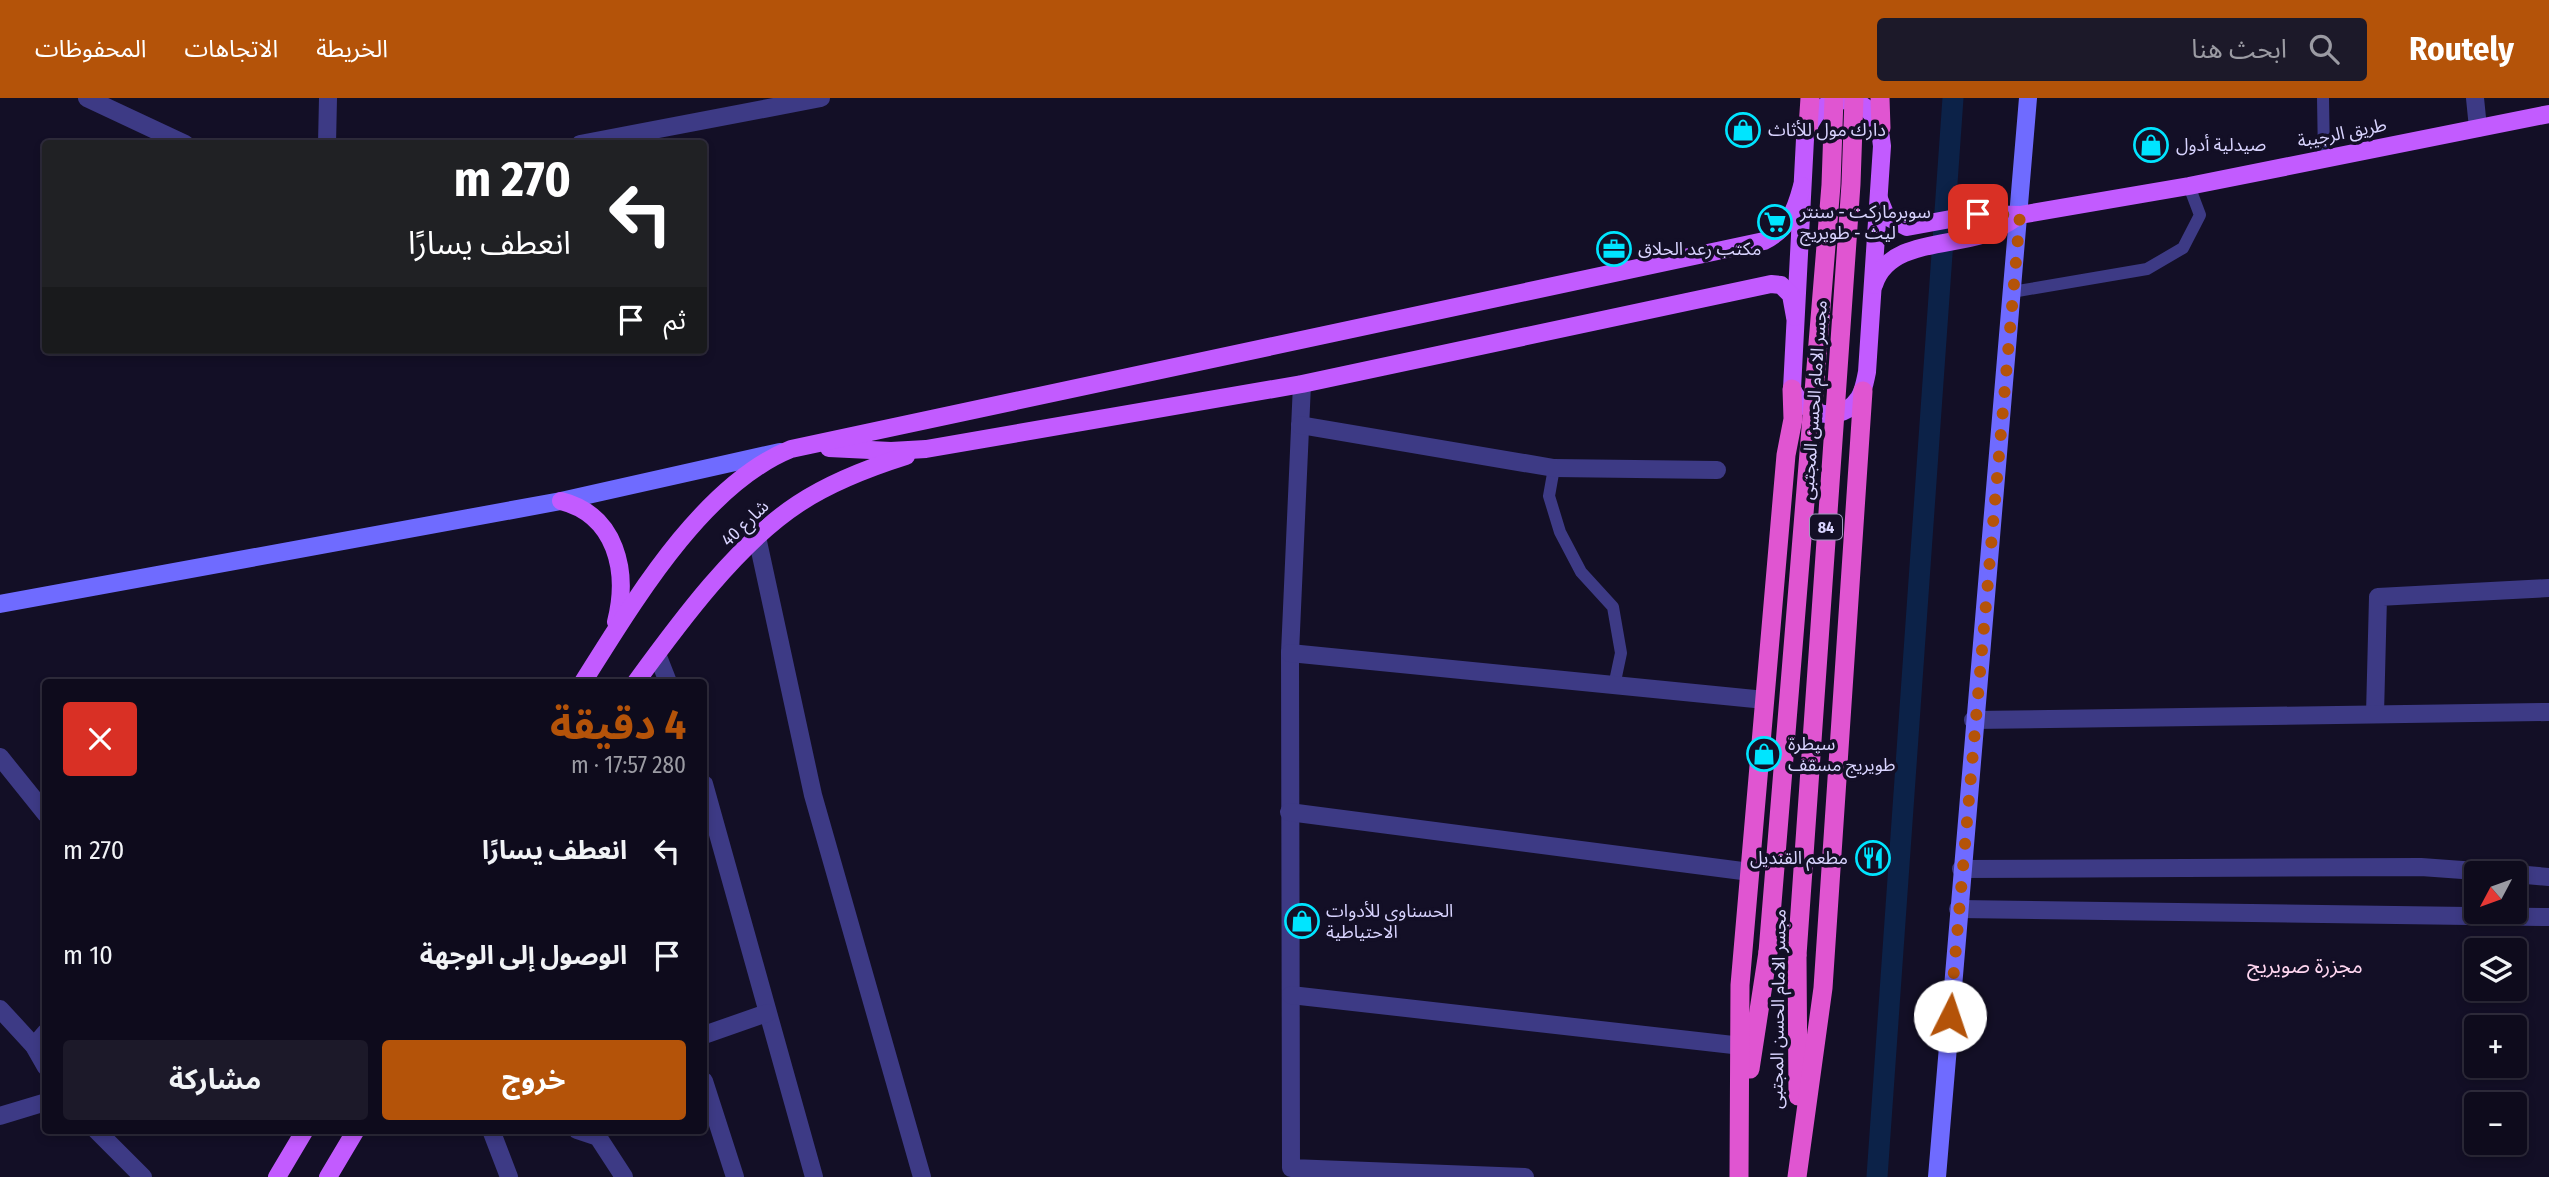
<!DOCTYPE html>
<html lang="ar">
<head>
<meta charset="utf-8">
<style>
	body { margin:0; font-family:"Fira Sans Condensed","Noto Sans Arabic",sans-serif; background:#1c1929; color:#f1f3f6; direction:rtl; height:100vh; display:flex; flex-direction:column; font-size:26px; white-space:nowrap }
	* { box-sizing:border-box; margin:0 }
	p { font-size:23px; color:#9b9ba3 }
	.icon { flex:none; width:38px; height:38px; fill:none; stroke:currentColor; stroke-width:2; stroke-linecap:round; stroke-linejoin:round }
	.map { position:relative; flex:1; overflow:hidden; direction:ltr }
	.panel { position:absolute; left:42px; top:581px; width:665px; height:455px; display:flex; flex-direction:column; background:#0e0b1c; border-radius:7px; box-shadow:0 4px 10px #0003,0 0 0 2px #2e2b3b; direction:rtl }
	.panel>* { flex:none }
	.top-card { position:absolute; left:42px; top:42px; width:665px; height:214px; border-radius:7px; box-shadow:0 4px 10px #0003,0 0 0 2px #2e2b3b; direction:rtl; background:#202124; color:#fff; overflow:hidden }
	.needle { width:46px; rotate:229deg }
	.fabs { position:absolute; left:2464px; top:763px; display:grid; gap:14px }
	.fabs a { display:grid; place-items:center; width:63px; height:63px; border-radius:7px; background:#0e0b1c; box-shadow:0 4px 10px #0003,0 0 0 2px #2e2b3b; font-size:35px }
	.pin { position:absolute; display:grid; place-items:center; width:60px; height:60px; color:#fff; margin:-30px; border-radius:14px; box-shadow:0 4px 10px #0006 }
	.me { position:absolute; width:77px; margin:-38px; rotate:4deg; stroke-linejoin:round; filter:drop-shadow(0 0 5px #0008) }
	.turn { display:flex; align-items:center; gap:24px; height:147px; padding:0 21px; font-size:32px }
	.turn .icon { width:91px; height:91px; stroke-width:2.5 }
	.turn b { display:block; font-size:49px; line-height:60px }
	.then { display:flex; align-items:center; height:66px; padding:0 21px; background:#0003; gap:14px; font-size:26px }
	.round { display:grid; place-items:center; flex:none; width:74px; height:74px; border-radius:7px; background:#1c1929 }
	.overview { display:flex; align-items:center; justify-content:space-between; height:119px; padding:0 21px }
	h1 { font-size:42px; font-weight:700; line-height:52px; color:#b45309 }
	.button { display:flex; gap:14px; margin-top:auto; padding:14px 21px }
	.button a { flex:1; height:80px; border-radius:7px; background:#b45309; color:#fff; font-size:28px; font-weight:700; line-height:80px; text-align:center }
	.button a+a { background:#1c1929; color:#f1f3f6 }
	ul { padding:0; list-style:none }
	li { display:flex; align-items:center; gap:21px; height:105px; padding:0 21px }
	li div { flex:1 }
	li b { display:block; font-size:26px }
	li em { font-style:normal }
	header { display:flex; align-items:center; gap:42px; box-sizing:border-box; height:98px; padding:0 35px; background:#b45309; color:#fff }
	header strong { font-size:33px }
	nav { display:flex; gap:38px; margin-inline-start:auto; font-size:24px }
	.search { width:490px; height:63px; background:#1c1929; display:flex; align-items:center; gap:18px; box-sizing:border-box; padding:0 24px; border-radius:7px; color:#9b9ba3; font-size:26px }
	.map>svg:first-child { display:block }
</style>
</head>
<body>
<header>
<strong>Routely</strong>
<div class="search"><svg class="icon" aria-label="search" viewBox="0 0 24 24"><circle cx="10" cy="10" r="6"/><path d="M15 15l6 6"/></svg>ابحث هنا</div>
<nav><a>الخريطة</a><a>الاتجاهات</a><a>المحفوظات</a></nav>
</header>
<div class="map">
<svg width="2549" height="1079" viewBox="0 0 2549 1079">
	<rect width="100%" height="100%" fill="#130f26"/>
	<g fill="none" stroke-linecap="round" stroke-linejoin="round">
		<!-- canal -->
		<path stroke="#0c2248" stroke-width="21" d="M1877,1079L1953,0"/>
		<!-- service -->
		<g stroke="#3d3a85" stroke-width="12">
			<path d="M2323,0L2324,60"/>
			<path d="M2012,194L2147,171L2183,150L2200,117L2189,88"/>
			<path d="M1554,370L1549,398L1560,434L1581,474L1613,509L1621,555L1614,588"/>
		</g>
		<!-- minor -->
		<g stroke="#3d3a85" stroke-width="18">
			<path d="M87,0L185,46"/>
			<path d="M2475,0L2478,30"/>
			<path d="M327,46L328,0"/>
			<path d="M580,46L821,0"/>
			<path d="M1302,286L1290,555L1291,1070L1525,1079"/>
			<path d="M1300,327L1554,370L1717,372"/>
			<path d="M757,439L813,697L922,1079"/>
			<path d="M1290,555L1765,602"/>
			<path d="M657,556L668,584"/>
			<path d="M2375,616L2378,499L2549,490"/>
			<path d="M1973,622L2549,614"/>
			<path d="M0,659L46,716"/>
			<path d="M704,686L814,1079"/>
			<path d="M1289,714L1750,774"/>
			<path d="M1961,771L2421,769L2504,775"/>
			<path d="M2515,776L2549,779"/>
			<path d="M1958,811L2549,819"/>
			<path d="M1291,897L1742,948"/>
			<path d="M0,911L34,948L46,969"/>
			<path d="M704,937L767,915"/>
			<path d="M34,948L46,934"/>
			<path d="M704,983L735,1079"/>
			<path d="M0,1018L46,1004"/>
			<path d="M96,1032L143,1079"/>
			<path d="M491,1032L509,1079"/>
			<path d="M577,1032L598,1039L624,1079"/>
		</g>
		<!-- secondary -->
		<g stroke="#6f6bff" stroke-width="18">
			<path d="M0,506L561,403L780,354"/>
			<path d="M1937,1079L2028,0"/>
		</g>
		<!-- primary -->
		<g stroke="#c25bff" stroke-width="18">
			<path d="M1849,2C1873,8 1880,25 1882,48L1867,274C1865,283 1864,292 1859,300C1841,327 1804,318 1792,291L1805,41C1810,18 1824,1 1849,2Z"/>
			<path d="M1879,101L1886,118L1907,129L1978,116L2020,117L2189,88L2549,16"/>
			<path d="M1874,187C1887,144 1946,148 1982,137C1995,133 2008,125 2020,117"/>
			<path d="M829,350L891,353L926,351L1302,286L1771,186L1781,187L1791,197L1795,219"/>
			<path d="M561,403C616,417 629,473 616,524"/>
			<path d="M583,584C633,505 702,387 791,351L1764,143C1789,130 1795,114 1802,88"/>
			<path d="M636,584C679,525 737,446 798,406C831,384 868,370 906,358"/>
			<path d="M277,1079L305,1032"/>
			<path d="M328,1079L356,1032"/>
		</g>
		<!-- trunk -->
		<g stroke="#e055d1" stroke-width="19">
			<path d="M1880,0L1881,30"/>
			<path d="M1808,30L1810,0"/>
			<path d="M1797,857L1798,998"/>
			<path d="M1750,971L1768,854"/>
			<path d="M1739,1079L1740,887L1786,357L1793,321L1792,291"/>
			<path d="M1797,1079L1823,890L1863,293"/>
		</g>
		<!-- trunk-bridge -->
		<g stroke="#e055d1" stroke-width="19">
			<path d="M1768,854L1831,87L1834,0"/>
			<path d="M1797,857L1851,86L1854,0"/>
		</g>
	</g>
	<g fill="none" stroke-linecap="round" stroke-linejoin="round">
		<!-- route -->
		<path stroke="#b45309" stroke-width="12" stroke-dasharray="0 21.6" d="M1950,918L2020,117L1978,116"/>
	</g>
	<!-- icons -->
	<defs>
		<g id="shop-ring" transform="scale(1.75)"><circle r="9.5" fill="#130f26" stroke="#00e5ff" stroke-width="1.5"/><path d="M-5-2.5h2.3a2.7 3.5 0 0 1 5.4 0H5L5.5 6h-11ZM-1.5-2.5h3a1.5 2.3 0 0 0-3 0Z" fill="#00e5ff"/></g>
		<g id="supermarket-ring" transform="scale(1.75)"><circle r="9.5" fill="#130f26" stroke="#00e5ff" stroke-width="1.5"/><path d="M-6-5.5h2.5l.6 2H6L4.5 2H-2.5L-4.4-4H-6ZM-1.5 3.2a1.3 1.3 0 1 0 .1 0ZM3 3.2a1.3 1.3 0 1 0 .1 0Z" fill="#00e5ff"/></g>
		<g id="office-ring" transform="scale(1.75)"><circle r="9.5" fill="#130f26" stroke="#00e5ff" stroke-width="1.5"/><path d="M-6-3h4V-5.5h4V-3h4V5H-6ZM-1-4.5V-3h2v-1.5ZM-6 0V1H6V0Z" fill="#00e5ff"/></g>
		<g id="restaurant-ring" transform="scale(1.75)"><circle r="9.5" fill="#130f26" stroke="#00e5ff" stroke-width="1.5"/><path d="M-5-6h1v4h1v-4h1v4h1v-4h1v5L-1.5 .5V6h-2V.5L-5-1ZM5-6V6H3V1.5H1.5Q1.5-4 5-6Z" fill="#00e5ff"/></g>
	</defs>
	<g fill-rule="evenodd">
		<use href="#shop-ring" x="1743" y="32"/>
		<use href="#shop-ring" x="2151" y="47"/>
		<use href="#supermarket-ring" x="1775" y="124"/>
		<use href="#office-ring" x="1614" y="151"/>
		<use href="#shop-ring" x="1764" y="656"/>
		<use href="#restaurant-ring" x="1873" y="760"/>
		<use href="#shop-ring" x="1302" y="823"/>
	</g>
	<g text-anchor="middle" stroke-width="7" stroke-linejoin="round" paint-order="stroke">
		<!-- shield labels -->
		<rect fill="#130f26" stroke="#9e99be" stroke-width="2" x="1810" y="416.5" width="32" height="25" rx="5"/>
		<g font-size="16" font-weight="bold" fill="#d9d4ff">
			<text x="1826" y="435">84</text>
		</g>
		<!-- poi labels -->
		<g font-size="18" fill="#d9d4ff" stroke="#130f26" text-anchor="start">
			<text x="1768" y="38">دارك مول للأثاث</text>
			<text x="2176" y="53">صيدلية أدول</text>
			<text x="1800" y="120">سوبرماركت - سنتر<tspan x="1800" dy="21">ليث - طويريج</tspan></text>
			<text x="1638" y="157">مكتب رعد الحلاق</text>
			<text x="1788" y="652">سيطرة<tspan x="1788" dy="21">طويريج مسقف</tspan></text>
			<text x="1848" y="766" text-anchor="end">مطعم القنديل</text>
			<text x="1326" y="819">الحسناوي للأدوات<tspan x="1326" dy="21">الاحتياطية</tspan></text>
		</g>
		<!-- street labels -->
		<g font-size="18" fill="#d9d4ff" stroke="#130f26">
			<text transform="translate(2342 35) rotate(-11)" y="6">طريق الرجيبة</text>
			<text transform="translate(1814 302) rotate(-86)" y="6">مجسر الامام الحسن المجتبى</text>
			<text transform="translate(745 425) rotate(-44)" y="6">شارع 40</text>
			<text transform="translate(1778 911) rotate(-89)" y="6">مجسر الامام الحسن المجتبى</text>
		</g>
		<!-- quarter labels -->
		<g font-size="21" fill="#ffd6f0" stroke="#130f26">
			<text x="2305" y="875">مجزرة صويريج</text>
		</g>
	</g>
</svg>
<div class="fabs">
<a><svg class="needle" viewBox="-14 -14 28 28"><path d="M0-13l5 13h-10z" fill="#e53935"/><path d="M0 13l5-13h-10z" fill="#9b9ba3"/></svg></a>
<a><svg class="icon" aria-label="layers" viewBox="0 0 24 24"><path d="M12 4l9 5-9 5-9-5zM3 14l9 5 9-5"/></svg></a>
<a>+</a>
<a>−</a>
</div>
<div class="pin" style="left:1978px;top:116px;background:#d93025"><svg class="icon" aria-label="arrive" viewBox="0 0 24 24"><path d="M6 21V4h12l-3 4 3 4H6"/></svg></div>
<svg class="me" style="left:1950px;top:918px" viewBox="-20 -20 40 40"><circle r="19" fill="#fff"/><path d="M0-13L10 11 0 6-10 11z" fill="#b45309"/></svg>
<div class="top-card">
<div class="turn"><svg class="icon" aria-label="left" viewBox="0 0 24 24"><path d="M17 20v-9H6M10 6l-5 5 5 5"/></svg><div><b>270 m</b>انعطف يسارًا</div></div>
<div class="then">ثم<svg class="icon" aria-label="arrive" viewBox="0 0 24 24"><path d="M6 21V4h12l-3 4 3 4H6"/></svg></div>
</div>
<section class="panel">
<div class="overview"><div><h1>4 دقيقة</h1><p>280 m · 17:57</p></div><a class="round" style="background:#d93025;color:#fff"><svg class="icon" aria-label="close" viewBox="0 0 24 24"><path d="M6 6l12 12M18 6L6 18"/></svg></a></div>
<ul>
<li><svg class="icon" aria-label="left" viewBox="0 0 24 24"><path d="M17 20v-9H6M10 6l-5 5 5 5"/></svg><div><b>انعطف يسارًا</b></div><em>270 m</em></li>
<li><svg class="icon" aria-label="arrive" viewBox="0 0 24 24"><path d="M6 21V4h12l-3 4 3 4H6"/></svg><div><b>الوصول إلى الوجهة</b></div><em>10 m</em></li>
</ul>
<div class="button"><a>خروج</a><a>مشاركة</a></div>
</section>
</div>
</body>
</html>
